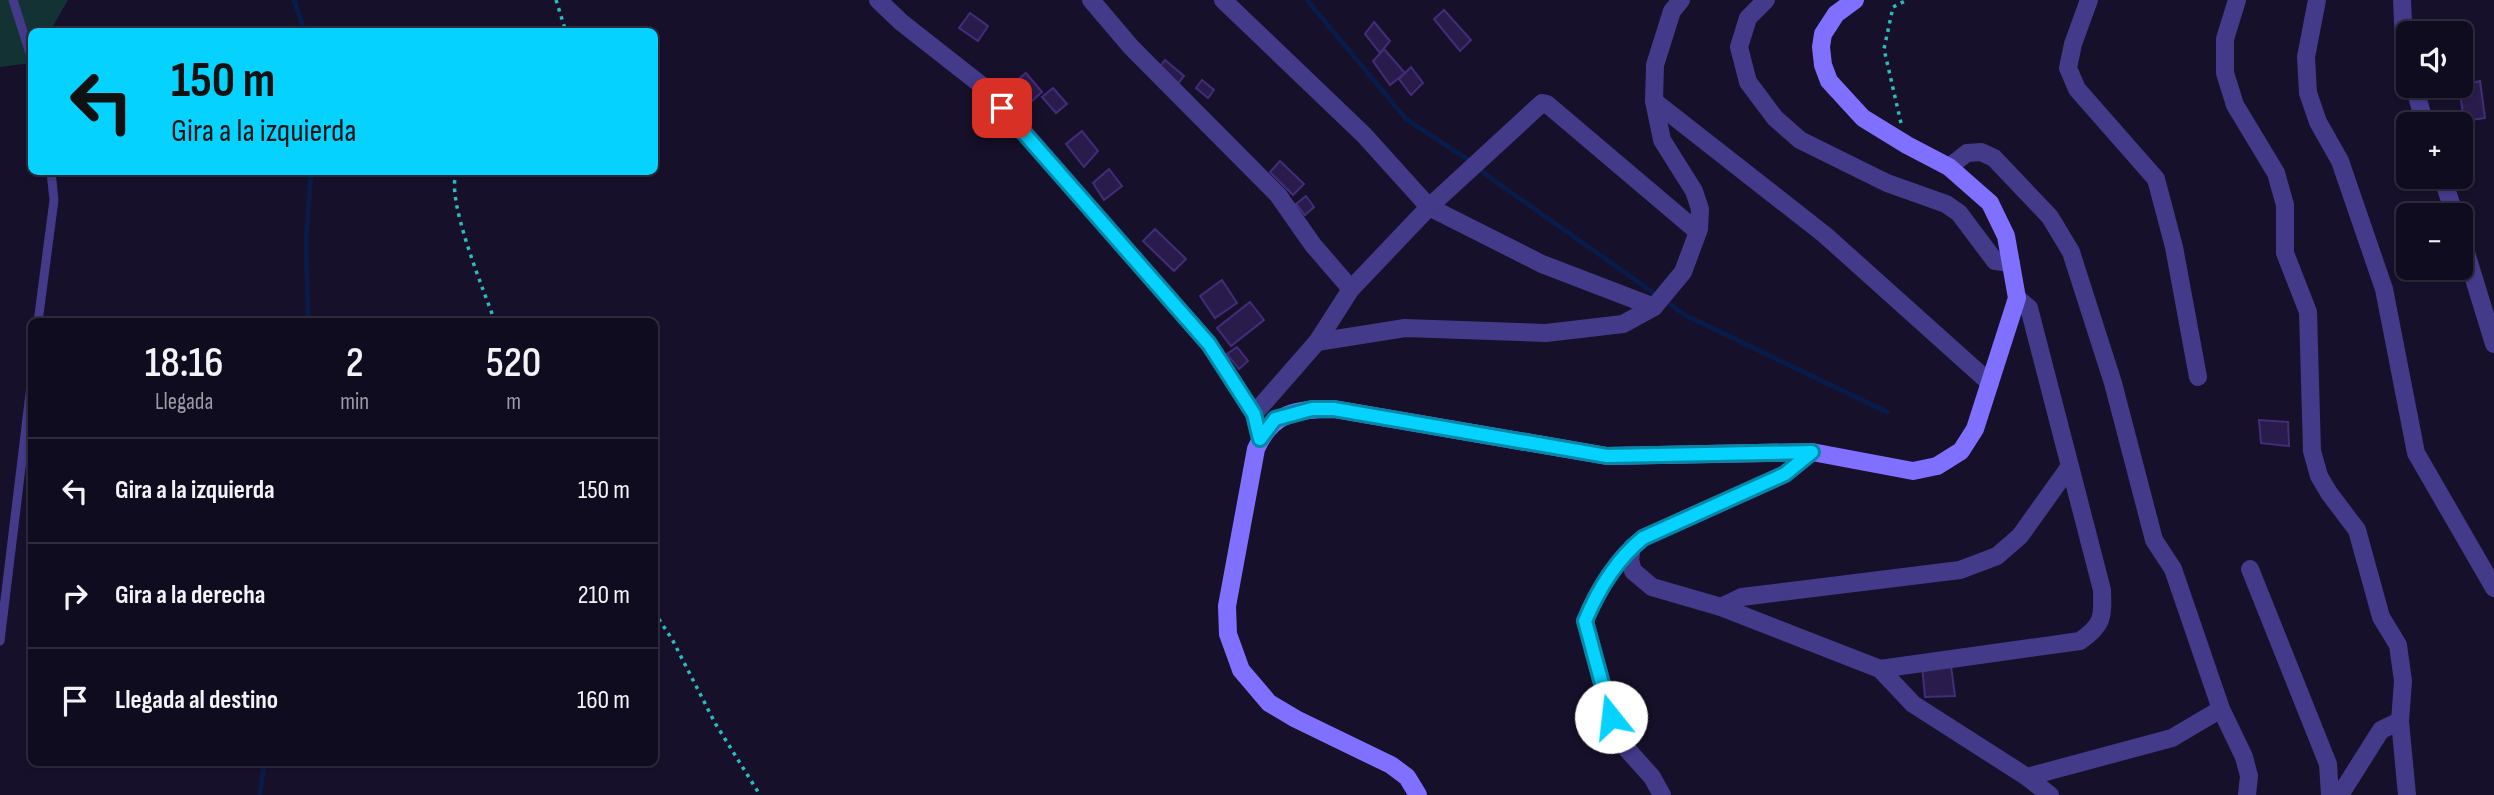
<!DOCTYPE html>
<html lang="es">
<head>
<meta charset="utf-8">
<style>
	body { margin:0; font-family:"Sofia Sans Condensed",sans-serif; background:#191529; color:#f1f3f6; height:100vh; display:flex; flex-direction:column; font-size:26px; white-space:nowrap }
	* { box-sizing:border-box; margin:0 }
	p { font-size:23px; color:#9c9ba5 }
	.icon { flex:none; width:38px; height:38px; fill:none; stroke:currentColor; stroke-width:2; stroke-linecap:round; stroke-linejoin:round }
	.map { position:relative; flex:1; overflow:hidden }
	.drawer { position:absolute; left:28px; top:318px; width:630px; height:448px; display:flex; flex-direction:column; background:#100c20; border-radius:10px; box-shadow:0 2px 5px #0004,0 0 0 2px #302c3e }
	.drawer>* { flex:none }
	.hud { position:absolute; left:28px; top:28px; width:630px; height:147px; border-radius:10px; box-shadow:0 2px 5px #0004,0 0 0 2px #302c3e; background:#05d2ff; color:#111; overflow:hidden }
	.controls { position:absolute; left:2396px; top:21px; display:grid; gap:14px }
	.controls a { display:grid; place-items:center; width:77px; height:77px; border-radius:10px; background:#100c20; box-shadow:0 2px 5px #0004,0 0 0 2px #302c3e; font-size:35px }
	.pin { position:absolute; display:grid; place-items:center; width:60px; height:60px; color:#fff; margin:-30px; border-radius:14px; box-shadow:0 4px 10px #0006 }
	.me { position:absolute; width:77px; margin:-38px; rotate:344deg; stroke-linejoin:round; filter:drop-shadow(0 0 5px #0008) }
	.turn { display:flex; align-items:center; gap:24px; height:147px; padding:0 28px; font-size:32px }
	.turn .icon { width:91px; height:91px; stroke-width:2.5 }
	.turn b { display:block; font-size:49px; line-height:60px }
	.eta { display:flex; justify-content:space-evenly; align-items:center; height:119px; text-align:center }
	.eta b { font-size:42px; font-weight:600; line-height:49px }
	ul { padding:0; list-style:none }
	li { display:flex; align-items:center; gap:21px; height:105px; padding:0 28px; border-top:2px solid #302c3e }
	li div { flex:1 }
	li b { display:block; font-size:26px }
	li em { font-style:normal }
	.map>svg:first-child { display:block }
</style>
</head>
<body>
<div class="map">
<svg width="2494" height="795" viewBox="0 0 2494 795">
	<rect width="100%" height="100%" fill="#16102a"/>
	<!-- green -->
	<path fill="#133234" d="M0,0H68L50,31L32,32L31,63L0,67Z"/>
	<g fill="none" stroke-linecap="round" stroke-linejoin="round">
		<!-- stream -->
		<g stroke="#091b49" stroke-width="5">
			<path d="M294,0L305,32"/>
			<path d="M1307,0L1406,119L1467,159L1492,179L1685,315L1887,412"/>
			<path d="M308,322L306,239L311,172"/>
			<path d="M260,795L264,763"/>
		</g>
	</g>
	<!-- building -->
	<g fill="#291b4b" stroke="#422d78" stroke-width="2">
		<path d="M1444,10L1471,40L1460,51L1434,19Z"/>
		<path d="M970,13L988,26L978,41L959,28Z"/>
		<path d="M1374,22L1390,41L1380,53L1365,34Z"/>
		<path d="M1384,49L1405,73L1390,85L1373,61Z"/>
		<path d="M1165,60L1184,76L1176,86L1157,70Z"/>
		<path d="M1411,67L1423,83L1411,95L1399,79Z"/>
		<path d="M1026,73L1042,92L1032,101L1016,81Z"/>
		<path d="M1202,80L1214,90L1208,98L1196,88Z"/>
		<path d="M2480,81L2485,118L2464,121L2459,86Z"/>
		<path d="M1053,88L1067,104L1056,113L1042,97Z"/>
		<path d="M1082,131L1098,151L1084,167L1066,144Z"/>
		<path d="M1280,161L1304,184L1293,195L1270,172Z"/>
		<path d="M1109,169L1122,186L1104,200L1093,183Z"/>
		<path d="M1306,196L1314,207L1305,215L1296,204Z"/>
		<path d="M1155,229L1186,259L1174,271L1143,241Z"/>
		<path d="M1222,280L1237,303L1215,318L1200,296Z"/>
		<path d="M1250,302L1264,320L1231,346L1217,328Z"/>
		<path d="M1237,347L1248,361L1239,369L1227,354Z"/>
		<path d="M2259,420L2288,422L2289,446L2261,443Z"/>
		<path d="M1922,665L1951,666L1955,696L1925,697Z"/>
	</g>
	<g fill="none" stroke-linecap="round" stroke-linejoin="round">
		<!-- path -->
		<g stroke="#2dbbbf" stroke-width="3.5" stroke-dasharray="3.5 5" stroke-linecap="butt">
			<path d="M556,0L566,32"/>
			<path d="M1901,123L1884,49L1893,7L1907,0"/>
			<path d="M457,172C444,196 485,293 495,322"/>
			<path d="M654,612L672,639L715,723L760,795"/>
		</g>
		<!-- lane -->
		<g stroke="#433a8a" stroke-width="9">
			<path d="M13,0L32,60"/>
			<path d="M38,322L54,200L51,172"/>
			<path d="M0,641L32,377"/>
		</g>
		<!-- street -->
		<g stroke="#433a8a" stroke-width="18">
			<path d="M878,0L901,22L985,88L1209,344L1254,414L1260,439"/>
			<path d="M1091,0L1131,47L1278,195L1313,245L1351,289"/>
			<path d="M1223,0L1364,135L1429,207L1542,264L1654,307"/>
			<path d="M1766,0L1748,18L1739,47L1748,82L1775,118L1800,140L1887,183L1946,204L1959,213L1995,261L2011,263"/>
			<path d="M2089,0L2073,44L2068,68L2077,89L2156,179L2174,247L2198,377"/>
			<path d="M2237,0L2225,39V73L2235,105L2276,173L2285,205V253L2308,312L2312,451L2319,476L2329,493L2357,530L2381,617L2398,645L2403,681L2400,721L2407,795"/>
			<path d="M2317,0L2306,57L2308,93L2318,122L2340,161L2384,289L2416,453L2494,588"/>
			<path d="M2402,0L2404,44L2408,61"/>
			<path d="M2414,86L2425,124"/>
			<path d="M1654,101L1825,235L1990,383"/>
			<path d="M1949,167L1967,153L1981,152L1994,158L2050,217L2071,252L2113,383L2154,540L2173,569L2221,709L2244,757L2249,776L2247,795"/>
			<path d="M2442,177L2455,215"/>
			<path d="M2460,233L2494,344"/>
			<path d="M1317,342L1405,328L1546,333L1623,324L1654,307L1683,272L1699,229L1700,209L1694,191L1662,140L1654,101L1655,65L1672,11L1681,0"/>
			<path d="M1254,414L1317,342L1351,289L1429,207L1542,103L1547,104L1698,232"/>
			<path d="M1632,547L1630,560L1633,571L1652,587L1721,607L1880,669L1913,704L2027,777L2050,795"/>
			<path d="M2250,569L2328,764L2330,795"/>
			<path d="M1721,607L1742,597L1960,570L1997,556L2020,536L2070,466"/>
			<path d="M1880,669L2080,641C2103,625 2103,618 2102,590L2029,308L2017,298"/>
			<path d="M2027,777L2172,738L2221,709"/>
			<path d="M1662,795L1652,777L1617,738L1585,621C1597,590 1617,559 1643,538L1785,474L1812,452"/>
			<path d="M2340,795L2381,730L2400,721"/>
		</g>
		<!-- secondary -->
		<path stroke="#7f70ff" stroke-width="18" d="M1418,795L1407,777L1391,765L1296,719L1269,703L1241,670L1228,634L1227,606L1256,449C1272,412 1297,409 1334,409L1607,456L1812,452L1913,471L1937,466L1961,451L1975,429L2017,298L2006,236L1990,203L1949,167L1907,145L1863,118L1829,81L1823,65L1821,47L1823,34L1836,14L1855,0"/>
	</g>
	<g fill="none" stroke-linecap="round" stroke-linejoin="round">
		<!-- route casing -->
		<g stroke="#0388a6" stroke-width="18">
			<path id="route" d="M1002,108L1209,344L1254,414L1260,439L1275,419L1312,409H1334L1607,456L1812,452L1785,474L1643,538C1617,559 1598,590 1585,621L1611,717"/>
		</g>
		<!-- route -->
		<use href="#route" stroke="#05d2ff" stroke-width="12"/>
	</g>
</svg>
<div class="controls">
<a><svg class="icon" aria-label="sound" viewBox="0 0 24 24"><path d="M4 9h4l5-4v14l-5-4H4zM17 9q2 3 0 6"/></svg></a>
<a>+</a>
<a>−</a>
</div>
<div class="pin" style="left:1002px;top:108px;background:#d93025"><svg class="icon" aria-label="arrive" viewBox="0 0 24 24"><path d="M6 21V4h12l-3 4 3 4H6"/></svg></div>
<svg class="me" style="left:1611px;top:717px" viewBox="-20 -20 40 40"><circle r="19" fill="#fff"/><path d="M0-13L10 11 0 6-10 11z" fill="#05d2ff"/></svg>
<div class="hud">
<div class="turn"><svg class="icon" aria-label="left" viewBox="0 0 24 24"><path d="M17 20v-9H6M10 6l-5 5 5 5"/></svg><div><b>150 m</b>Gira a la izquierda</div></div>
</div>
<section class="drawer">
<div class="eta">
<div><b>18:16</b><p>Llegada</p></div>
<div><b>2</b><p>min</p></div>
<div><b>520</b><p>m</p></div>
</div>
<ul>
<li><svg class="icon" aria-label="left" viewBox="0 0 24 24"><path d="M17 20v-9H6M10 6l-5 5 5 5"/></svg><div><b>Gira a la izquierda</b></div><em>150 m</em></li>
<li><svg class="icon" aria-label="right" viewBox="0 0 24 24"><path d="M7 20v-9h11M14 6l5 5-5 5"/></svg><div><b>Gira a la derecha</b></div><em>210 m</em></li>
<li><svg class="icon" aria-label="arrive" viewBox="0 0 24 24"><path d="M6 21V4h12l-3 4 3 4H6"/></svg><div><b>Llegada al destino</b></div><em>160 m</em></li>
</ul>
</section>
</div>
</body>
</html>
